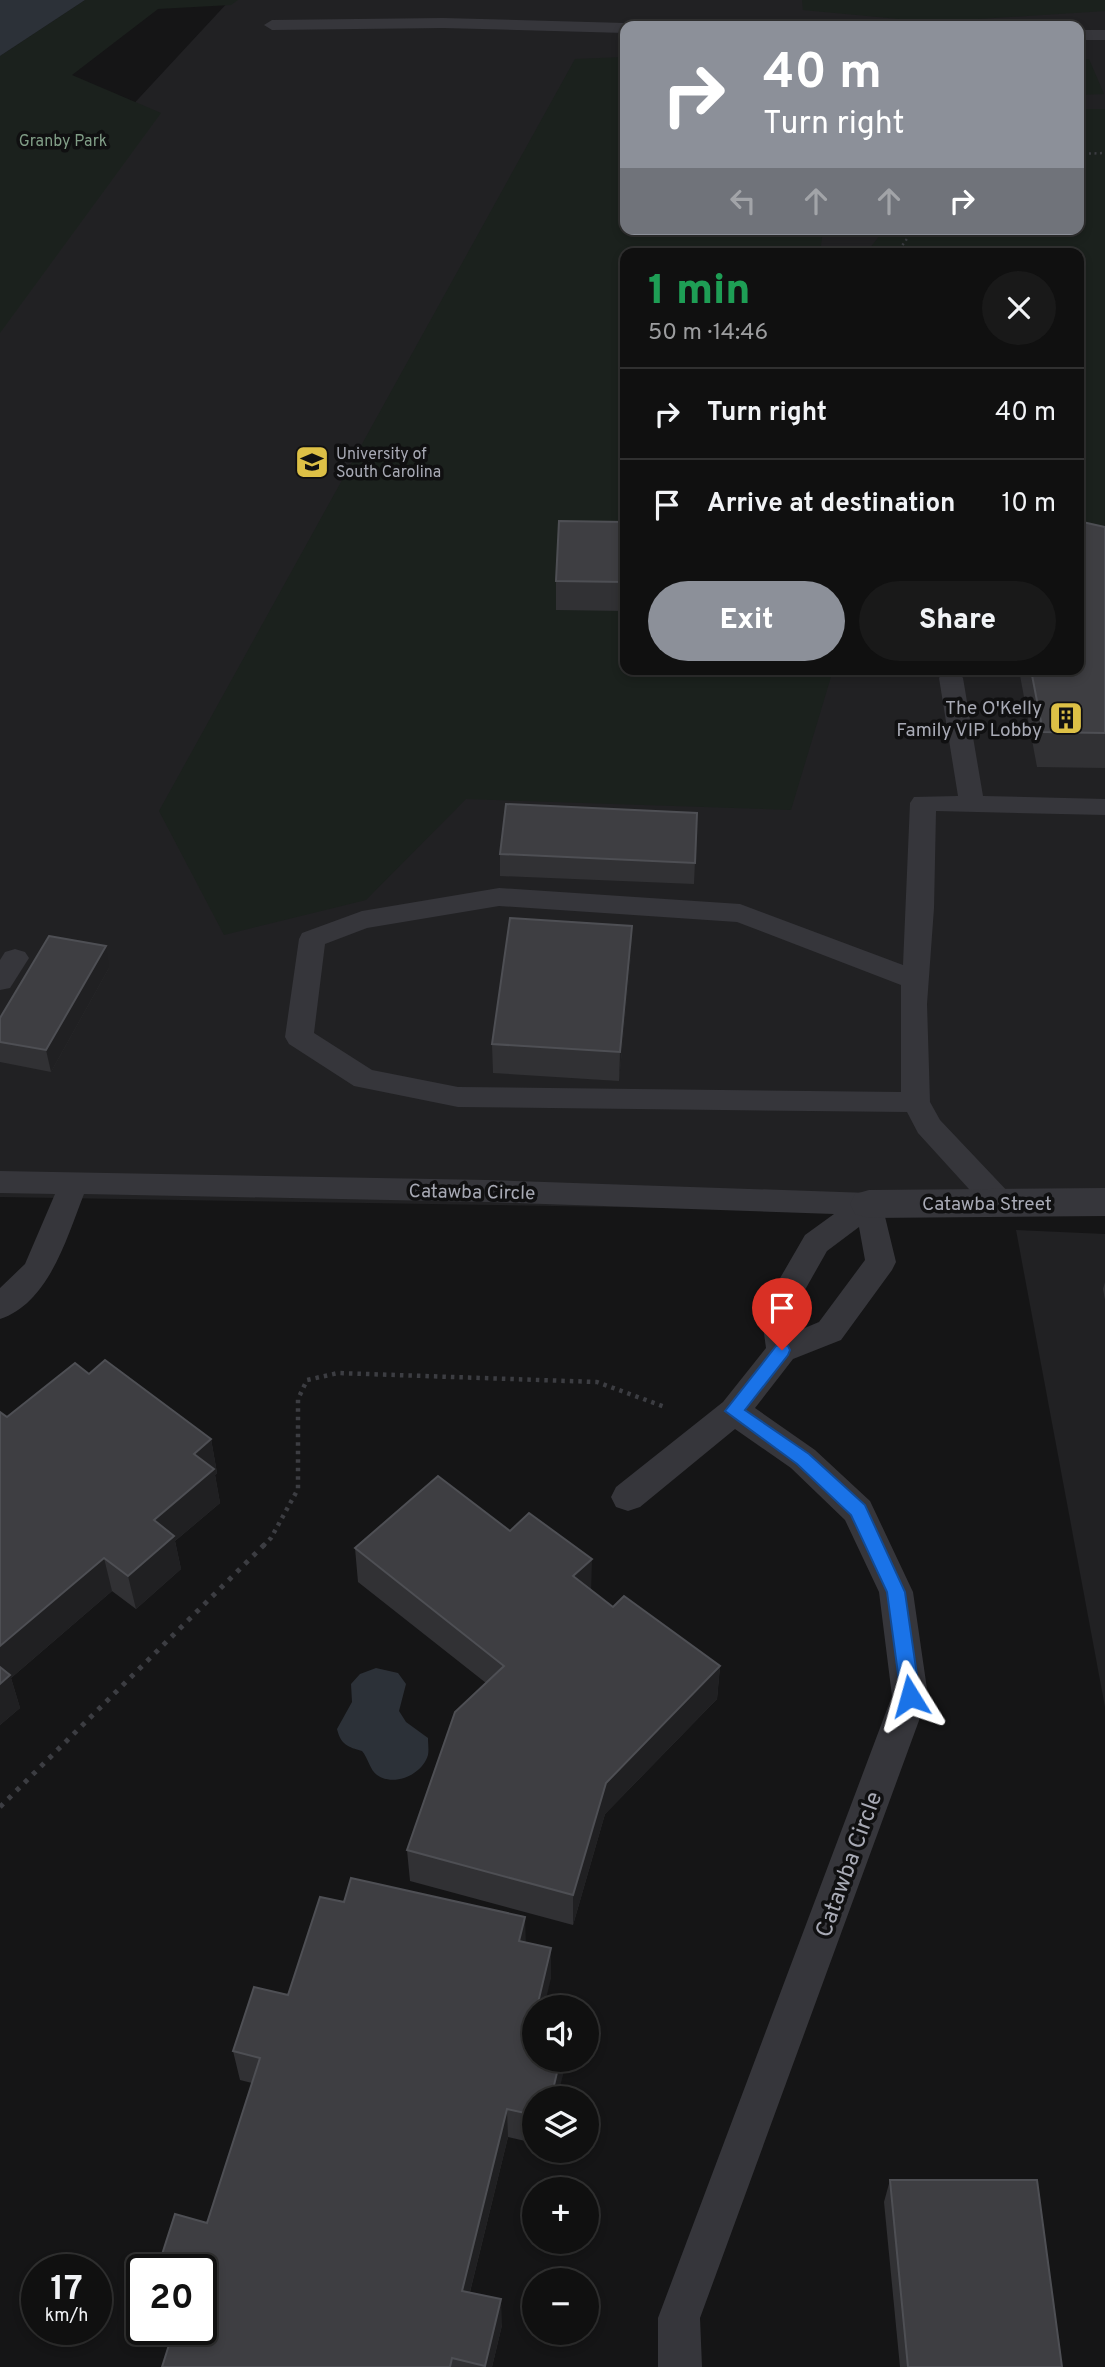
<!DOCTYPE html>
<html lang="en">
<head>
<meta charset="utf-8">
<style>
	body { margin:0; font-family:Overpass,sans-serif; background:#191919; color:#f1f3f6; height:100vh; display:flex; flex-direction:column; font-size:26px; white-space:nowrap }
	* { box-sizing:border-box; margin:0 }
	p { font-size:23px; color:#9c9d9f }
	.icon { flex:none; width:38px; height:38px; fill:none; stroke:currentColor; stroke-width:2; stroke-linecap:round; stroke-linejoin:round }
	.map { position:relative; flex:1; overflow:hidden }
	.side { position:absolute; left:620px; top:248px; width:464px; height:427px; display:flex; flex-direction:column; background:#101010; border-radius:14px; box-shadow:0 4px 10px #0003,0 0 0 2px #303030 }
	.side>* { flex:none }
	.hud { position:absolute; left:620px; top:21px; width:464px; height:214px; border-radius:14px; box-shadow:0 4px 10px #0003,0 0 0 2px #303030; background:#8c9099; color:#fff; overflow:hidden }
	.fabs { position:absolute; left:522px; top:1995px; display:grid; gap:14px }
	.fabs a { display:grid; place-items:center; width:77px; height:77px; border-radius:50%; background:#101010; box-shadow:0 4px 10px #0003,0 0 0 2px #303030; font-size:35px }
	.speed { position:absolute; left:21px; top:2254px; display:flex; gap:14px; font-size:35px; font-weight:700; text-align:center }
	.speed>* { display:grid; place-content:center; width:91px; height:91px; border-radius:50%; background:#101010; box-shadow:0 4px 10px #0003,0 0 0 2px #303030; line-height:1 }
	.speed small { font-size:18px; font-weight:400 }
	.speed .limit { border:4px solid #111; border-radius:10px; background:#fff; color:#111 }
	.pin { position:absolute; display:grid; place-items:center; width:60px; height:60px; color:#fff; margin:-72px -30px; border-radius:50% 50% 50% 0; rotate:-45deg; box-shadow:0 0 7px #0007 }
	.pin .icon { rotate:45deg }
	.me { position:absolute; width:77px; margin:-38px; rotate:352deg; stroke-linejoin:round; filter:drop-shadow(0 0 5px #0008) }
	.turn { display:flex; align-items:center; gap:24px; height:147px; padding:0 28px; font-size:32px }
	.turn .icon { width:91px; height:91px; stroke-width:2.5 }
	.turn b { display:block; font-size:49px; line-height:60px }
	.lanes { display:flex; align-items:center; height:66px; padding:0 28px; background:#0003; justify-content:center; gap:35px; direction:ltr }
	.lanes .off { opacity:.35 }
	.round { display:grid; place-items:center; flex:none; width:74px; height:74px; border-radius:37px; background:#191919 }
	.overview { display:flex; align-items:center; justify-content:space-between; height:119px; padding:0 28px }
	h1 { font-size:42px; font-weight:800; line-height:52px; color:#1e9e55 }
	.action { display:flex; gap:14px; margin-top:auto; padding:14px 28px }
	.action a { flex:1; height:80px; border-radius:42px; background:#8c9099; color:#fff; font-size:28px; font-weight:800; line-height:80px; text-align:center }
	.action a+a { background:#191919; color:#f1f3f6 }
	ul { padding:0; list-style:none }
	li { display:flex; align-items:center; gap:21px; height:91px; padding:0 28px; border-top:2px solid #303030 }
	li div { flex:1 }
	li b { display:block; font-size:26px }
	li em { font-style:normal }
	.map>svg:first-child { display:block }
</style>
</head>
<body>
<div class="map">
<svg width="1105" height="2367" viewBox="0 0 1105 2367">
	<rect width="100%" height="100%" fill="#151516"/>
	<!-- built -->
	<g fill="#212123" fill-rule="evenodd">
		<path d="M230,0H1105V1215L0,1197V248ZM625,26H1078V229H625ZM625,254H1078V670H625Z"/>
		<path d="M1016,1230L1105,1234V1707Z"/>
	</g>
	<!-- green -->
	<g fill="#1b211d">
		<path d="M85,0H238L231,5L158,9L72,75L161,113L0,333V56Z"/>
		<path d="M802,0H1105V11L931,22L803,10Z"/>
		<path d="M625,57V229H823L820,254H625V670H833L791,810L466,799L366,900L224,935L159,811L575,59Z"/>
		<path d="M1089,59L1104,94L1078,95V60Z"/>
		<path d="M1078,109H1105V626L1078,622V254H865L885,229H1078Z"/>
	</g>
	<!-- water -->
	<g fill="#2c3138">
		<path d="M0,0H85L0,56Z"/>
		<path d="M376,1668L398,1673L406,1684L399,1711L406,1722L428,1738C428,1743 429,1750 428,1755C422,1775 394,1787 377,1775C370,1770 368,1758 362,1751C348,1747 341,1745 337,1729L352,1702L351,1684L360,1674Z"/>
	</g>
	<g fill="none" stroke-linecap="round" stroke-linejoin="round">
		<!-- path-far2 -->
		<g stroke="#3c3d42" stroke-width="2.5" stroke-dasharray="2 3.5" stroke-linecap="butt">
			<path d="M1078,154L1105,153"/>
			<path d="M896,254L914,229"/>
		</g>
		<!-- path-far1 -->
		<path stroke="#3c3d42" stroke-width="4.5" stroke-dasharray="3.5 5" stroke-linecap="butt" d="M263,1546L271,1538L298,1489V1399L307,1380L338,1373L597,1382L665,1407"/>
		<!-- path -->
		<path stroke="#3c3d42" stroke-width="5" stroke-dasharray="4.5 7" stroke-linecap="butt" d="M0,1807L265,1544"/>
		<!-- service -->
		<g fill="#36363b" fill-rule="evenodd">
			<path d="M443,18L625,23L632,26H625V33L443,28L272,30L264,25L272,20Z"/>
			<rect x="1078" y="30" width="27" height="10"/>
			<path d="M951,671L959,673L963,678L983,796L1105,799V815L936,811L934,908L927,1004L930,1102L940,1120L1011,1195L1015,1203L1011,1211L1000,1214L989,1211L918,1133L907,1112L458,1107L354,1086L289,1044L285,1037L299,939L302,933L362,911L499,888L740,904L903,965L910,803L914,797L958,796L939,678L943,673ZM499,906L737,922L901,985V1092L458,1087L372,1070L314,1033L325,944L367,928Z"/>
			<path d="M15,949L25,952L29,958L10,988L0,990V960L5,952Z"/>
			<path d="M0,1171L488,1180L869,1193L880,1196L896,1262L892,1270L841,1340L793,1359L755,1408L815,1450L870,1501L913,1592L928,1696L700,2318L702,2367H658V2318L892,1696L879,1592L845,1520L791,1468L735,1429L640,1507L628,1511L616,1507L611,1497L616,1487L723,1402L766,1348L761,1311L805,1235L834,1214L488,1202L84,1194C67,1237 49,1303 0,1319V1288L25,1264L55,1194L0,1193ZM859,1227L865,1260L819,1322L795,1332L793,1311L827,1251Z"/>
		</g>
		<!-- minor -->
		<path fill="#36363b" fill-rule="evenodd" d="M1105,1188V1216L869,1218L855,1214L850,1204L855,1194L869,1190Z"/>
	</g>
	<!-- wall -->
	<g fill="#313134">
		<path d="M625,522V611L556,610V581Z"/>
		<path d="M1105,527V768L1037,767L1019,670H1078Z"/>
		<path d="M697,813L694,884L500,876V854Z"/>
		<path d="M632,926L631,955L619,1081L493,1073L492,1044Z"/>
		<path d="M109,968L51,1072L0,1062V1018Z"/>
		<path d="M1105,1282V1300L1103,1289Z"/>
		<path d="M89,1374L211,1439L217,1473L215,1475L220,1503L175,1541L181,1569L136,1609L112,1591L11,1678L20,1708L0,1725V1412L7,1417Z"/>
		<path d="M510,1531L613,1607L720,1666L717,1699L605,1814L573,1925L410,1881L407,1850L486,1683L358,1582L355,1548Z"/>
		<path d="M525,1943L551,1948V1978L534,2007V2060L563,2075L534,2098V2143L508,2137L470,2292L502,2325L492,2367H162L252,2083L240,2080L233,2051Z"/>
		<path d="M890,2180L1062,2367H900L884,2202Z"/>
	</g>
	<!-- shaded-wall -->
	<g fill="#202022">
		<path d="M632,926L631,955L619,1081L620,1052Z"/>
		<path d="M106,946L109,968L51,1072L46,1050Z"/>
		<path d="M211,1439L217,1473L215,1475L220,1503L175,1541L181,1569L136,1609L128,1576L154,1520L194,1454Z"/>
		<path d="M104,1558L112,1591L11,1678L20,1708L0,1725V1646Z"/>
		<path d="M592,1559L591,1593L573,1576Z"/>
		<path d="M720,1666L717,1699L605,1814L573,1925V1895L606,1783Z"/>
		<path d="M525,1917L526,1947L519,1941Z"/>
		<path d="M551,1948V1978L544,2007H537Z"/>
		<path d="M534,2021V2052L530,2039Z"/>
		<path d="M560,2060H563V2075L557,2098H551Z"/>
		<path d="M507,2109L508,2137L464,2316L462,2291Z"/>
		<path d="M501,2299L502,2325L492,2367H485Z"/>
	</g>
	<!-- building -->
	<g fill="#3e3e42" stroke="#4e4f54" stroke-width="2">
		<path d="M559,521L625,522V582L556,581Z"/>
		<path d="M1078,521L1105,527V733L1043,732L1031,670H1078Z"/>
		<path d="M506,804L697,813L695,863L500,854Z"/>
		<path d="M510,918L632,926L620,1052L492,1044Z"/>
		<path d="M49,936L106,946L46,1050L0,1042V1018Z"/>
		<path d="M105,1360L211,1439L194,1454L214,1469L154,1520L174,1536L128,1576L104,1558L0,1646V1412L7,1417L75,1363L89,1374Z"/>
		<path d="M438,1476L510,1531L529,1513L592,1559L573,1576L613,1607L624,1596L720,1666L606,1783L573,1895L407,1850L455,1712L504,1666L355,1548Z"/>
		<path d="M0,1667L10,1675L0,1684Z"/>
		<path d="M351,1878L525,1917L519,1941L551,1948L537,2007H534V2021L530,2039L534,2040V2060H560L551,2098H534V2115L507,2109L462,2291L501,2299L485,2366L452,2358L450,2367H162L174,2329H201V2270H157L175,2214L207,2223L260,2058L233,2051L254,1987L288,1995L320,1897L344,1902Z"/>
		<path d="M890,2180H1037L1062,2367H908Z"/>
	</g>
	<!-- route -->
	<path fill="#1a73e8" stroke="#114b97" stroke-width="2" d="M782,1344L788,1346L790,1350L788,1355L745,1410L809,1454L865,1505L905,1592L920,1696L917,1702H903L901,1696L887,1592L851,1515L797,1464L725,1411L776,1346Z"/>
	<!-- icons -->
	<defs>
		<g id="university-square" transform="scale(1.75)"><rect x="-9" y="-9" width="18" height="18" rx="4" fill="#ddc046" stroke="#101011"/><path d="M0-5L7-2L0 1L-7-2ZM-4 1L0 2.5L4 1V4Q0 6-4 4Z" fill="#111"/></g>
		<g id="building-square" transform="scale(1.75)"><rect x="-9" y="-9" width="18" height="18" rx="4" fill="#ddc046" stroke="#101011"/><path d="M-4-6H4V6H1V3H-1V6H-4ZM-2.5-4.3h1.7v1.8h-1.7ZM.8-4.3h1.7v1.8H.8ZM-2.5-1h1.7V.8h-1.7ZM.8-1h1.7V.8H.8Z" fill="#111"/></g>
	</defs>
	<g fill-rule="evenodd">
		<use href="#university-square" x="312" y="462"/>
		<use href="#building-square" x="1066" y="718"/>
	</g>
	<g text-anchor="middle" stroke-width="7" stroke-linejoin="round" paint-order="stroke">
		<!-- far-park labels -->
		<g font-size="16" fill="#819e87" stroke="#101011">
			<text x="63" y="146">Granby Park</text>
		</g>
		<!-- far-poi labels -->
		<g font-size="16" fill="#a8aab5" stroke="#101011" text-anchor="start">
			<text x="336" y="459">University of<tspan x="336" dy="18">South Carolina</tspan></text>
		</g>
		<!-- poi labels -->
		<g font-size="19" fill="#a8aab5" stroke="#101011" text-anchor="end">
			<text x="1042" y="714">The O'Kelly<tspan x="1042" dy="22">Family VIP Lobby</tspan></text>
		</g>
		<!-- street labels -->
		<g font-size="19" fill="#a8aab5" stroke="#101011">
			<text transform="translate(472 1191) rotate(1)" y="7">Catawba Circle</text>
			<text x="987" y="1210">Catawba Street</text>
		</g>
		<!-- near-street labels -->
		<g font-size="23" fill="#a8aab5" stroke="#101011">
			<text transform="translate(848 1864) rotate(-70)" y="8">Catawba Circle</text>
		</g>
	</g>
</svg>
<div class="fabs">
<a><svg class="icon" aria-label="sound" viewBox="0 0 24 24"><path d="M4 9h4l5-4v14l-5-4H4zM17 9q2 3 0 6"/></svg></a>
<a><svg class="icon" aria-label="layers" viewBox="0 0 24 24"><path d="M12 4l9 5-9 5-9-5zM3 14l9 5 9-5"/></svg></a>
<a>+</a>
<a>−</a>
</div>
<div class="speed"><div>17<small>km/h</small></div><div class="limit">20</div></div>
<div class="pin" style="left:782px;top:1350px;background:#d93025"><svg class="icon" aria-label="arrive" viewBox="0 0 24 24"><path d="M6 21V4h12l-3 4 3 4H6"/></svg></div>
<svg class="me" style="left:910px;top:1696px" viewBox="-20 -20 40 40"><path d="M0-17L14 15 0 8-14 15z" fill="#1a73e8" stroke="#fff" stroke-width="4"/></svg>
<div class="hud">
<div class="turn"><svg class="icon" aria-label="right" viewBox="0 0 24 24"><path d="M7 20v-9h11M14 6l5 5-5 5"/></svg><div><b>40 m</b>Turn right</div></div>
<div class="lanes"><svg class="icon off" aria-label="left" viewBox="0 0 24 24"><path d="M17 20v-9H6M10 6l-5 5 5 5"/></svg><svg class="icon off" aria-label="ahead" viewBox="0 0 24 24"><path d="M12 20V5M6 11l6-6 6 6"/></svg><svg class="icon off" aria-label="ahead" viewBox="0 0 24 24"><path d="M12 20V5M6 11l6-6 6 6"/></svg><svg class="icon" aria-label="right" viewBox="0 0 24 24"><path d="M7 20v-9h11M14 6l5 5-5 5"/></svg></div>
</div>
<section class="side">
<div class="overview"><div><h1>1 min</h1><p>50 m · 14:46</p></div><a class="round"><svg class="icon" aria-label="close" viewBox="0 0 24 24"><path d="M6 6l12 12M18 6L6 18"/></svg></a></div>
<ul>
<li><svg class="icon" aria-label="right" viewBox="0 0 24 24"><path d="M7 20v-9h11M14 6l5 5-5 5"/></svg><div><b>Turn right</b></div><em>40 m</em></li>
<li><svg class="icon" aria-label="arrive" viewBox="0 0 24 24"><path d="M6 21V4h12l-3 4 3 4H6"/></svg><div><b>Arrive at destination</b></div><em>10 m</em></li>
</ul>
<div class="action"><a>Exit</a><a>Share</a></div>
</section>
</div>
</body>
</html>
